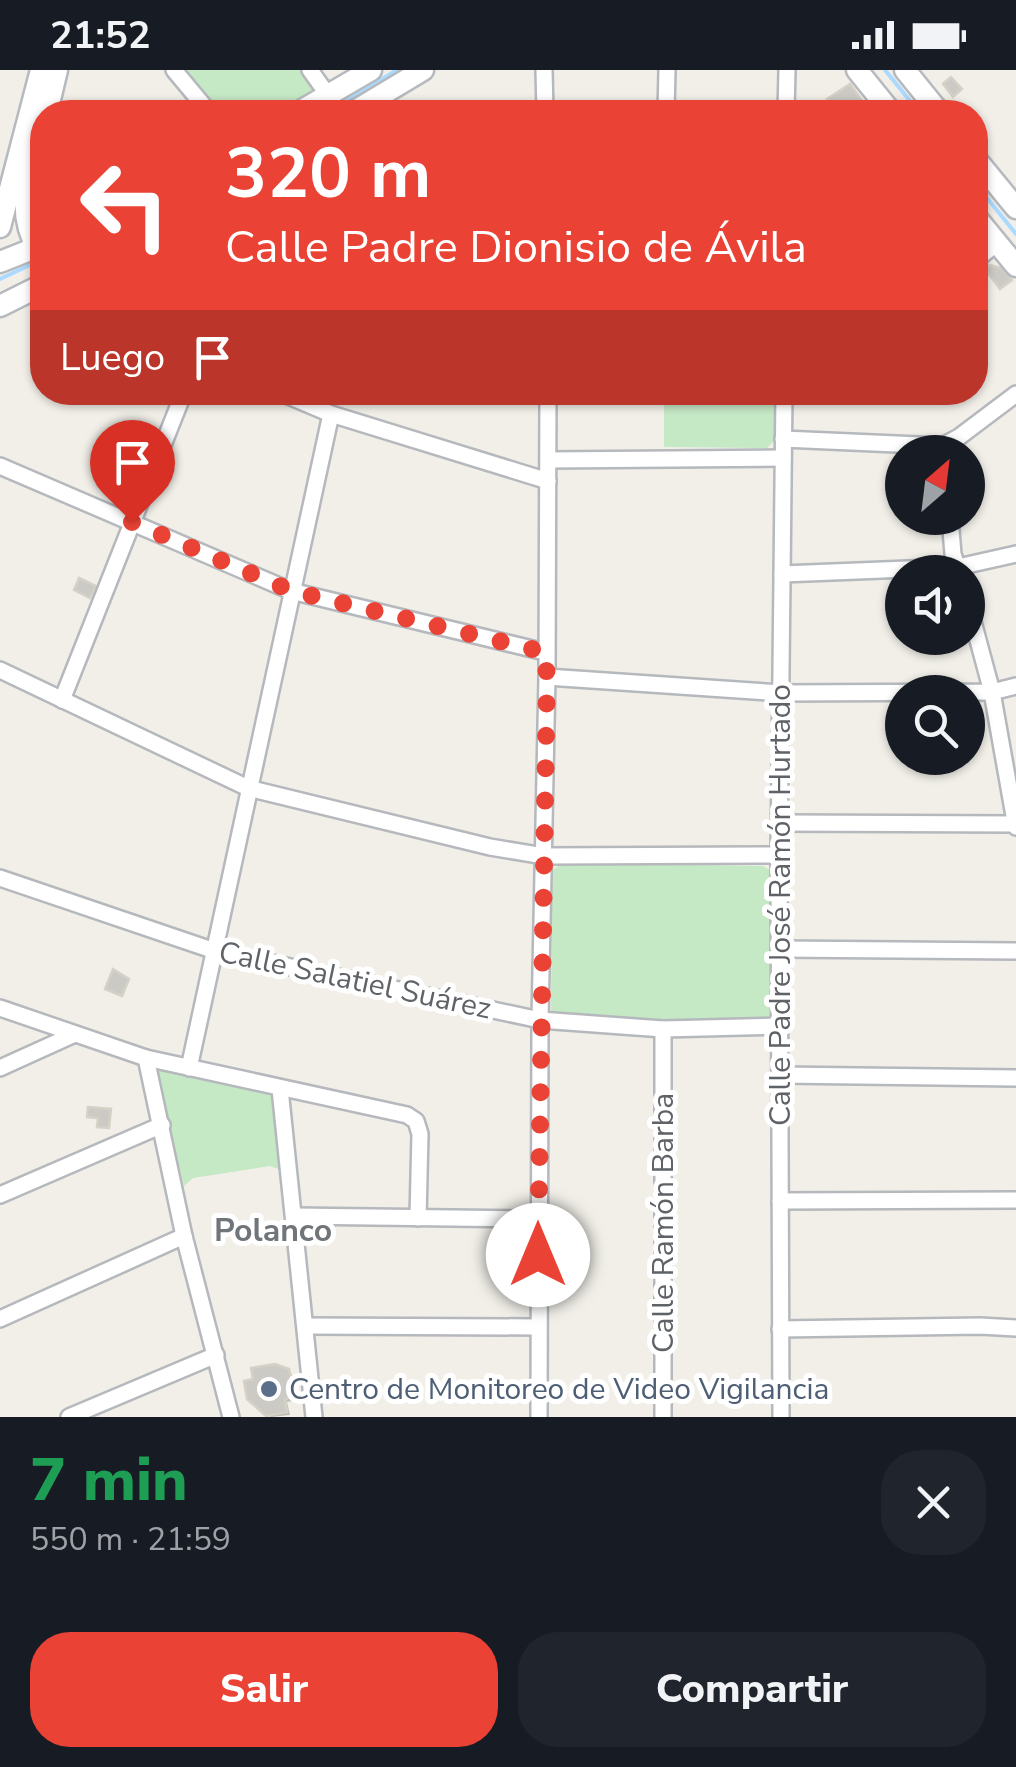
<!DOCTYPE html>
<html lang="es">
<head>
<meta charset="utf-8">
<style>
	body { margin:0; font-family:"Nunito Sans",sans-serif; background:#20242c; color:#f1f3f6; height:100vh; display:flex; flex-direction:column; font-size:38px; white-space:nowrap }
	* { box-sizing:border-box; margin:0 }
	p { font-size:32px; color:#9ea1a6 }
	.icon { flex:none; width:55px; height:55px; fill:none; stroke:currentColor; stroke-width:2; stroke-linecap:round; stroke-linejoin:round }
	.map { position:relative; height:1347px; overflow:hidden }
	.panel { display:flex; flex-direction:column; background:#171b24; flex:1 }
	.panel>* { flex:none }
	.top-card { position:absolute; left:30px; top:30px; width:958px; height:305px; border-radius:40px; box-shadow:0 2px 8px #0004; background:#ea4335; color:#fff; overflow:hidden }
	.needle { width:65px; rotate:28deg }
	.tools { position:absolute; left:885px; top:365px; display:grid; gap:20px }
	.tools a { display:grid; place-items:center; width:100px; height:100px; border-radius:50%; background:#171b24; box-shadow:0 2px 8px #0004; font-size:50px }
	.pin { position:absolute; display:grid; place-items:center; width:85px; height:85px; color:#fff; margin:-102px -42px; border-radius:50% 50% 50% 0; rotate:-45deg; box-shadow:0 0 10px #0007 }
	.pin .icon { rotate:45deg }
	.me { position:absolute; width:110px; margin:-55px; rotate:0deg; stroke-linejoin:round; filter:drop-shadow(0 0 8px #0008) }
	.turn { display:flex; align-items:center; gap:35px; height:210px; padding:0 30px; font-size:45px }
	.turn .icon { width:130px; height:130px; stroke-width:2.5 }
	.turn b { display:block; font-size:70px; line-height:85px }
	.then { display:flex; align-items:center; height:95px; padding:0 30px; background:#0003; gap:20px; font-size:38px }
	.round { display:grid; place-items:center; flex:none; width:105px; height:105px; border-radius:40px; background:#20242c }
	.summary { display:flex; align-items:center; justify-content:space-between; height:170px; padding:0 30px }
	h1 { font-size:60px; font-weight:800; line-height:75px; color:#1e9e55 }
	.cta { display:flex; gap:20px; margin-top:auto; padding:20px 30px }
	.cta a { flex:1; height:115px; border-radius:40px; background:#ea4335; color:#fff; font-size:40px; font-weight:800; line-height:115px; text-align:center }
	.cta a+a { background:#20242c; color:#f1f3f6 }
	.status { display:flex; justify-content:space-between; align-items:center; height:70px; padding:0 50px; background:#171b24; direction:ltr }
	.status svg { height:28px; fill:currentColor }
	.map>svg:first-child { display:block }
</style>
</head>
<body>
<div class="status"><b>21:52</b><svg viewBox="0 0 49 12"><path d="M0 12V9h3v3zM5 12V6h3v6zM10 12V3h3v9zM15 12V0h3v12zM26 1h20v11H26zM47 4h2v5h-2z"/></svg></div>
<div class="map">
<svg width="1016" height="1347" viewBox="0 0 1016 1347">
	<rect width="100%" height="100%" fill="#f1efe8"/>
	<!-- green -->
	<g fill="#c5e8c5">
		<path d="M183,0H304L322,23L287,42H218Z"/>
		<path d="M664,323H775L774,371L767,378L664,377Z"/>
		<path d="M563,793L763,796L775,803L774,951L551,948L552,800Z"/>
		<path d="M160,999L267,1021L274,1030L281,1100L270,1096L193,1108L184,1116L156,1006Z"/>
	</g>
	<!-- shadow -->
	<path fill="#0003" d="M288,1301L293,1306L298,1330L287,1332L290,1345L271,1347L250,1328Z"/>
	<g fill="none" stroke-linecap="round" stroke-linejoin="round">
		<!-- stream -->
		<g stroke="#aadaff" stroke-width="4">
			<path d="M885,0L919,42"/>
			<path d="M346,31L397,0"/>
			<path d="M326,42L328,41"/>
			<path d="M975,113L1016,164"/>
			<path d="M0,209L34,193"/>
		</g>
	</g>
	<!-- building -->
	<g fill="#cccac5" stroke="#d6d1c6" stroke-width="2.5">
		<path d="M951,7L962,19L953,27L943,14Z"/>
		<path d="M850,14L863,32L847,42H836L827,29Z"/>
		<path d="M990,195L1002,198L1012,210L1000,219L985,199Z"/>
		<path d="M79,508L96,516L90,528L74,520Z"/>
		<path d="M113,899L129,909L122,926L105,919Z"/>
		<path d="M88,1037L111,1039L109,1058L97,1057L98,1048L87,1047Z"/>
		<path d="M275,1294L289,1299L295,1326L285,1329L287,1342L266,1346L247,1329L244,1311L253,1309L251,1298Z"/>
	</g>
	<g fill="none" stroke-linecap="round" stroke-linejoin="round">
		<!-- street casing -->
		<g stroke="#b5b8bc" stroke-width="20">
			<g id="street">
				<path d="M174,0L209,42"/>
				<path d="M310,0L340,42"/>
				<path d="M544,0L545,42"/>
				<path d="M666,42L667,0"/>
				<path d="M786,42L787,0"/>
				<path d="M975,191L997,173"/>
				<path d="M279,322L331,344L548,411"/>
				<path d="M783,369L942,376L959,367L1016,324"/>
				<path d="M549,390L783,388"/>
				<path d="M0,396L291,521L545,582"/>
				<path d="M950,448L953,484L959,502"/>
				<path d="M782,504L958,497L1016,484"/>
				<path d="M968,533L992,622L1016,757"/>
				<path d="M0,600L248,718L490,777L544,786L779,785"/>
				<path d="M547,607L781,623L992,622L1016,616"/>
				<path d="M62,630L184,322"/>
				<path d="M779,753L1016,754"/>
				<path d="M0,808L215,881L540,950L663,959L780,956"/>
				<path d="M779,879L1016,881"/>
				<path d="M0,938L146,988L407,1045L416,1051L420,1064L418,1148"/>
				<path d="M663,959V1347"/>
				<path d="M146,988L184,1166L231,1347"/>
				<path d="M0,998L75,964"/>
				<path d="M189,998L331,344"/>
				<path d="M780,1005L1016,1008"/>
				<path d="M280,1019L314,1347"/>
				<path d="M0,1125L162,1055"/>
				<path d="M780,1131L1016,1130"/>
				<path d="M294,1146L538,1149"/>
				<path d="M0,1249L184,1166"/>
				<path d="M306,1256L537,1257"/>
				<path d="M780,1259L980,1256L1016,1258"/>
				<path d="M69,1347L216,1285"/>
				<path d="M539,1347L540,950L547,607L548,322"/>
				<path d="M781,1347L779,785L784,322"/>
			</g>
		</g>
		<!-- secondary casing -->
		<g stroke="#b6babf" stroke-width="25">
			<g id="secondary">
				<path d="M857,0L891,42"/>
				<path d="M905,0L939,42"/>
				<path d="M47,42L57,0"/>
				<path d="M299,42L371,0"/>
				<path d="M353,42L423,0"/>
				<path d="M975,88L1016,138"/>
				<path d="M975,146L1016,196"/>
				<path d="M0,157L41,0"/>
				<path d="M39,182C13,137 31,106 42,59"/>
				<path d="M0,192L30,180L42,184"/>
				<path d="M0,236L42,215"/>
			</g>
		</g>
		<!-- street -->
		<use href="#street" stroke="#fff" stroke-width="15"/>
		<!-- secondary -->
		<use href="#secondary" stroke="#fff" stroke-width="20"/>
	</g>
	<g fill="none" stroke-linecap="round" stroke-linejoin="round">
		<!-- route -->
		<path stroke="#ea4335" stroke-width="18" stroke-dasharray="0 32.4" d="M132,452L292,521L545,582L547,607L538,1185"/>
	</g>
	<!-- markers -->
	<circle fill="#5c6f8a" stroke="#fff" stroke-width="4" cx="269" cy="1319" r="10"/>
	<g text-anchor="middle" stroke-width="10" stroke-linejoin="round" paint-order="stroke">
		<!-- street labels -->
		<g font-size="30" fill="#5f6368" stroke="#fff">
			<text transform="translate(780 835) rotate(-90)" y="10">Calle Padre José Ramón Hurtado</text>
			<text transform="translate(355 910) rotate(12)" y="10">Calle Salatiel Suárez</text>
			<text transform="translate(663 1153) rotate(-90)" y="10">Calle Ramón Barba</text>
		</g>
		<!-- service labels -->
		<g font-size="30" fill="#4e5e75" stroke="#fff" text-anchor="start">
			<text x="289" y="1329">Centro de Monitoreo de Video Vigilancia</text>
		</g>
		<!-- neighbourhood labels -->
		<g font-size="32" font-weight="bold" fill="#70757a" stroke="#fff">
			<text x="273" y="1171">Polanco</text>
		</g>
	</g>
</svg>
<div class="tools">
<a><svg class="needle" viewBox="-14 -14 28 28"><path d="M0-13l5 13h-10z" fill="#e53935"/><path d="M0 13l5-13h-10z" fill="#9ea1a6"/></svg></a>
<a><svg class="icon" aria-label="sound" viewBox="0 0 24 24"><path d="M4 9h4l5-4v14l-5-4H4zM17 9q2 3 0 6"/></svg></a>
<a><svg class="icon" aria-label="search" viewBox="0 0 24 24"><circle cx="10" cy="10" r="6"/><path d="M15 15l6 6"/></svg></a>
</div>
<div class="pin" style="left:132px;top:452px;background:#d93025"><svg class="icon" aria-label="arrive" viewBox="0 0 24 24"><path d="M6 21V4h12l-3 4 3 4H6"/></svg></div>
<svg class="me" style="left:538px;top:1185px" viewBox="-20 -20 40 40"><circle r="19" fill="#fff"/><path d="M0-13L10 11 0 6-10 11z" fill="#ea4335"/></svg>
<div class="top-card">
<div class="turn"><svg class="icon" aria-label="left" viewBox="0 0 24 24"><path d="M17 20v-9H6M10 6l-5 5 5 5"/></svg><div><b>320 m</b>Calle Padre Dionisio de Ávila</div></div>
<div class="then">Luego<svg class="icon" aria-label="arrive" viewBox="0 0 24 24"><path d="M6 21V4h12l-3 4 3 4H6"/></svg></div>
</div>
</div>
<section class="panel">
<div class="summary"><div><h1>7 min</h1><p>550 m · 21:59</p></div><a class="round"><svg class="icon" aria-label="close" viewBox="0 0 24 24"><path d="M6 6l12 12M18 6L6 18"/></svg></a></div>
<div class="cta"><a>Salir</a><a>Compartir</a></div>
</section>
</body>
</html>
